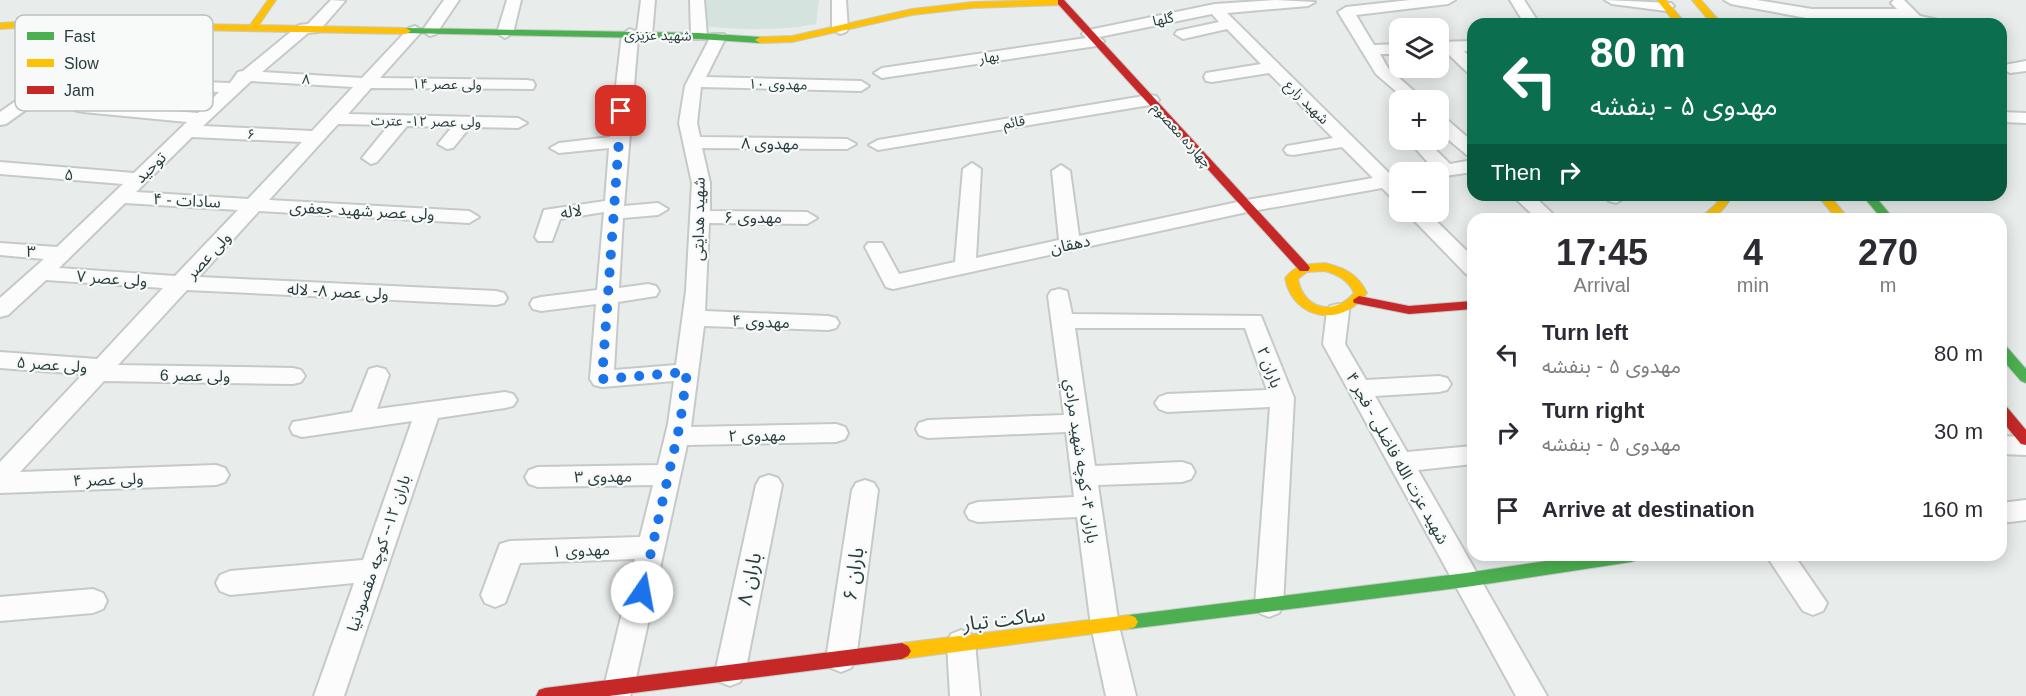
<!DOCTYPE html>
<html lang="en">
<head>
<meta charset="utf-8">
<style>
	body { margin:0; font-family:Arial,"Noto Sans Arabic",sans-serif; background:#f7f7f7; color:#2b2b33; height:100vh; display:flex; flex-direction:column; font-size:22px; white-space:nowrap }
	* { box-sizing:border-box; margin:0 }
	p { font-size:20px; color:#7c7c81 }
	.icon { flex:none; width:33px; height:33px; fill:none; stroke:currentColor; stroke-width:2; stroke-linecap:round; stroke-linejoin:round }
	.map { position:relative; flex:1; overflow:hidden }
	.panel { position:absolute; left:1467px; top:213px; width:540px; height:348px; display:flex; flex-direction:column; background:#fff; border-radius:18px; box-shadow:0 3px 15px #0003 }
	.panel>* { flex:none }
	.hud { position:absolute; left:1467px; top:18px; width:540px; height:183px; border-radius:18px; box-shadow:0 3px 15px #0003; background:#0b6e4f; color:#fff; overflow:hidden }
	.buttons { position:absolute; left:1389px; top:18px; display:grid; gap:12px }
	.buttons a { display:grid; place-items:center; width:60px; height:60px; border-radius:12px; background:#fff; box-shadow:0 3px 15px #0003; font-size:30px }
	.pin { position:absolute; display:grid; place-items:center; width:51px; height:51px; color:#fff; margin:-26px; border-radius:12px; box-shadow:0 3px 9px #0006 }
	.me { position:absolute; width:66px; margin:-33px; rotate:12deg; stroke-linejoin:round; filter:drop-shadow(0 0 4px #0008) }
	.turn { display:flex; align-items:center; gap:21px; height:126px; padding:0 24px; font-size:27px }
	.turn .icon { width:78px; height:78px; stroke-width:2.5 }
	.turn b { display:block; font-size:42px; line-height:51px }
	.then { display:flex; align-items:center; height:57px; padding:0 24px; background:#0003; gap:12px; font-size:22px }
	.eta { display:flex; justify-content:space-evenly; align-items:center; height:102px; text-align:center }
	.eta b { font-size:36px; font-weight:800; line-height:42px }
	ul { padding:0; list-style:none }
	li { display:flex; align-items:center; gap:18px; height:78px; padding:0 24px }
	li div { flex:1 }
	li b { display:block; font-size:22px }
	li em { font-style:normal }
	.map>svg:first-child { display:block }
</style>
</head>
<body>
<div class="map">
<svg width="2026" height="696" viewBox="0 0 2026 696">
	<rect width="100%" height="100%" fill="#e8eceb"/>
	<!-- green -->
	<path fill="#d4e3dd" d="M701,0H819L816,24C777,31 741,30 703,26Z"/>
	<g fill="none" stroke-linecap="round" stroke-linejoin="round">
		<!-- street casing -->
		<g stroke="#c5c9c8" stroke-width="4">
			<g id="street">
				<path d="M331,0L345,1L318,32L308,33L262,72L362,78L409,28L415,26L422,31L444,0H459L436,34L430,36L422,31L380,78L527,80L533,81L535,85L533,89L371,88L348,114L518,118L527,123L518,128L470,127L453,148L447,149L438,144L452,127L407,126L377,162L371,164L362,158L389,125L338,124L269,200L469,211L479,217L469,223L259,211L199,277L496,291L504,293L507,298L504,303L496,305L187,290L118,365L293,368L301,370L305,376L301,382L293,384L104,381L20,472L216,465L225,468L229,475L225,482L216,485L0,493V462L83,374L0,368V352L97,359L163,288L46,280L8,315L0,317V298L44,259L0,255V243L57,247L123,184L0,174V162L134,173L187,122L83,112L77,111L74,107L77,103L198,113L219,92L176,90L170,89L168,85L170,81L230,83L238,72L243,71L299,25L308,24ZM251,81L353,87L312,131L203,126ZM192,137L302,142L248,199L136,192ZM125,203L238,210L175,276L59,268Z"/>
				<path d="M507,0H521L513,33L505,38L497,33Z"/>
				<path d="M641,0H655L652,35L644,40L638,37L624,206L658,203L668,209L658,215L623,218L619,288L648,284L656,286L659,291L656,296L618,302L614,370L676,365L686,291L692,183L679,123L685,86L712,34H724L726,37L706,77L861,81L869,86L861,91L701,87L697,123L700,137L847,139L856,144L847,149L702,148L710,183V211L807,212L817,218L807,224L709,223L705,311L828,316L836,318L839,323L836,328L828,330L704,326L691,427L836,424L845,427L848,433L845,439L836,442L687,445L634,687L630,696H608L604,687L635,559L520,563L505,603L495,607L485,603L481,595L500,544L510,541L640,537L653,485L538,487L529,484L525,477L529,470L538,467L658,465L668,424L674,381L602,387L594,385L590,379L596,304L541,311L533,309L530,304L533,299L541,297L597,290L604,212L560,219L552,241H538L535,237L544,210L605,201L609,148L559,153L550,148L559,143L610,137L622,34L630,29L637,32Z"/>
				<path d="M690,0H704L707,36L705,39H693L691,36Z"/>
				<path d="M832,0H846L848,29L846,32L840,34L832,29Z"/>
				<path d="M1275,0L1315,2L1308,6L1227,13L1391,175L1400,173V201L1393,199L1382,188L1247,212L893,289L886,287L865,247L868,243H882L899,274L955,262L963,169L972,163L981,169L976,258L1059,240L1052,171L1061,165L1070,171L1079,236L1247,200L1373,178L1342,147L1293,155L1287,154L1284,150L1287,146L1333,138L1269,73L1212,82L1206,81L1204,77L1206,73L1261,64L1227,29L1183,39L1175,34L1177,31L1219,22L1212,14L1099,37L1104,41L1096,46L882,78L874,73L882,68L1086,38L1082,34L1084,31L1215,4Z"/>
				<path d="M1410,0H1455L1448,4L1356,15L1374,45L1400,44V54H1380L1388,68L1424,100H1406L1376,74L1338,12L1346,7Z"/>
				<path d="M1510,0H1524L1537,20L1534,23H1524Z"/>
				<path d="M1605,0L1671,3L1674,6L1666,11L1612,4Z"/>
				<path d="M1724,0H1757L1812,9H1897L1891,3L1894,0H1904L1920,16L1943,21L1946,24H1913L1905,19H1812L1731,4Z"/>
				<path d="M84,20L92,25L48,94L6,124L0,125V112L36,87L79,22Z"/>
				<path d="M197,22L202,24L205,27L202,30L143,72H131L129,69L131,66Z"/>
				<path d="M1473,41V51H1464L1473,60V74L1467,72L1446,52H1438V42Z"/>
				<path d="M2026,61V71L2010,73L2002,68L2004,65Z"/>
				<path d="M1150,95L1156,96L1159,100L1156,104L878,150L869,145L878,140Z"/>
				<path d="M2001,112L2026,113V123L2001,122Z"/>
				<path d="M1438,116L1444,117L1473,142V156L1467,155L1438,131Z"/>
				<path d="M1408,140H1426L1450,164L1473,160V172L1438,177V172H1427L1432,167Z"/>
				<path d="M1512,195H1533L1558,219H1537Z"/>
				<path d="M1603,195H1624L1626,197L1616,203L1609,201Z"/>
				<path d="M1406,212H1427L1473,257V276L1466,274Z"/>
				<path d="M1059,289L1067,291L1072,314L1261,316L1294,398L1283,605L1279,613L1269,617L1259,613L1255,605L1270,407L1167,412L1159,409L1155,403L1159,397L1167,394L1267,390L1245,328H1075L1095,466L1182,462L1191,465L1195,472L1191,479L1182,482L1098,485L1119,626L1136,696H1106L1091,626L1077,517L978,522L969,519L965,512L969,505L978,502L1074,497L1066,432L928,438L919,435L916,429L919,423L928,420L1064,415L1048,296L1051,291Z"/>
				<path d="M1338,304L1346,306L1349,311L1345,344L1366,380L1439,376L1447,378L1451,384L1447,390L1439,392L1375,396L1407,452L1473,446V464L1418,470L1547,696H1516L1323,344L1327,311L1330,306Z"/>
				<path d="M377,367L385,369L389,375L377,409L505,392L513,394L517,400L513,406L505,408L438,418L344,696H314L354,583L230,595L220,591L216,583L220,575L230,571L363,560L412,421L302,437L293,434L290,428L293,422L352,412L369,369Z"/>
				<path d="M2001,436L2026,437V455L2001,454Z"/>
				<path d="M769,475L778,478L782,485L745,673L740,682L730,686L720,682L715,673L756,485L760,478Z"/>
				<path d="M865,480L874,483L878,490L856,659L851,668L841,672L831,668L826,659L852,490L856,483Z"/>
				<path d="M2026,500V520L2001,523V503Z"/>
				<path d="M1766,555H1794L1827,603L1823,611L1813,615L1803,611Z"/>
				<path d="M93,589L103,593L107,601L103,609L93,613L0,621V597Z"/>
				<path d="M961,630L971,634L975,643L980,696H950L947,643L951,634Z"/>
			</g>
		</g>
		<!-- fast casing -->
		<g stroke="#c5caca" stroke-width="2">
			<g id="fast">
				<path d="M406,28L699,33L760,37L765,40L760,43L699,39L403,33V29Z"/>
				<path d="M1862,195H1874L1894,219H1882Z"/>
				<path d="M2001,344L2006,346L2026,369V383L2021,381L2001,358Z"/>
				<path d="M1587,555H1639L1637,560L1631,562L1466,587L1129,629L1123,627L1120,622L1123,617L1129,615L1466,573Z"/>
			</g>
		</g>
		<!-- slow casing -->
		<g stroke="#c5caca" stroke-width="2">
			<g id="slow">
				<path d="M268,0H276L259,25L406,28L411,31L406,34L33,27L0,29V23L33,21L250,25Z"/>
				<path d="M1040,0H1064L1065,2L1061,5L973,8L912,15L792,42L760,43L755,40L760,37L792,36L912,9L973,2Z"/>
				<path d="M1657,0H1666L1686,24H1676Z"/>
				<path d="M1692,0H1701L1722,24H1712Z"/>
				<path d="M1721,195H1733C1724,210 1717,219 1699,219L1716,204Z"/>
				<path d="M1817,195H1829L1849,219H1837Z"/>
				<path d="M1325,263C1345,268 1358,274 1367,293C1343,328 1293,321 1285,278C1296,264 1308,264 1325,263ZM1325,271C1338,275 1348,280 1354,293C1334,316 1304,310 1298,279L1307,272Z"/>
				<path d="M1129,615L1135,617L1138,622L1135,627L1129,629L902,659L896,656L893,651L896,646L902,643Z"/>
			</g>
		</g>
		<!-- jam casing -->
		<g stroke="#c5caca" stroke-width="2">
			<g id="jam">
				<path d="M1058,0H1064L1308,265L1310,268L1308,271H1300L1058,4Z"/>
				<path d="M1359,296L1409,306L1473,301V309L1409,314L1354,303L1353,300Z"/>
				<path d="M2001,405L2006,406L2026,430V445L2021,444L2001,420Z"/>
				<path d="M902,643L908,646L911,651L908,656L902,659L609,696H536L539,690L545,688Z"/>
			</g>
		</g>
		<!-- street -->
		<use href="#street" fill="#fcfcfc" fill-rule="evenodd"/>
		<!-- fast -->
		<use href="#fast" fill="#4caf50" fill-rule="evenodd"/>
		<!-- slow -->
		<use href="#slow" fill="#ffc107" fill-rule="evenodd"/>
		<!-- jam -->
		<use href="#jam" fill="#c62828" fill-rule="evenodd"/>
	</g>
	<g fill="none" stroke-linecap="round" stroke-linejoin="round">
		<!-- route -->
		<path stroke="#1a73e8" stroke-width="10" stroke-dasharray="0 18" d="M621,111L602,379L687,372L680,424L642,592"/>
	</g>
	<g text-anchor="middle" stroke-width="4.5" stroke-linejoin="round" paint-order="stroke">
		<!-- far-street labels -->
		<g font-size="14" fill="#273d3e" stroke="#f7faf9">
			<text transform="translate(1163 19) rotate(-12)" y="5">گلها</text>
			<text transform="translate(658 35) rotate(1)" y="5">شهید عزیزی</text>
			<text transform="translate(989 57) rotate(-9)" y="5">بهار</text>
			<text transform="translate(306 79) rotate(3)" y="5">۸</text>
			<text transform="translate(447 84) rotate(1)" y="5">ولی عصر ۱۴</text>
			<text transform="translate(778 84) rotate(1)" y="5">مهدوی ۱۰</text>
			<text transform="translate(1307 102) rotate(45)" y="5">شهید زارع</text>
			<text transform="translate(426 121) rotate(1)" y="5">ولی عصر ۱۲- عترت</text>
			<text transform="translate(1014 122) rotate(-10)" y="5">قائم</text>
			<text transform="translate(251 134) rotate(3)" y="5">۶</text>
			<text transform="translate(1182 135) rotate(48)" y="5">چهارده معصوم</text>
		</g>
		<!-- street labels -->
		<g font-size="16" fill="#273d3e" stroke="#f7faf9">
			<text transform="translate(770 143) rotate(1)" y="6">مهدوی ۸</text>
			<text transform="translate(150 167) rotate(-44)" y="6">توحید</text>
			<text transform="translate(69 174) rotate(4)" y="6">۵</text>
			<text transform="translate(187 200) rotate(3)" y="6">۴ - سادات</text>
			<text transform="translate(362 210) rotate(3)" y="6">ولی عصر شهید جعفری</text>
			<text transform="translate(571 211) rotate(-8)" y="6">لاله</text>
			<text x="753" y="223">مهدوی ۶</text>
			<text transform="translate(698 219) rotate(-89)" y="6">شهید هدایتی</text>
			<text transform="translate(1070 244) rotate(-12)" y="6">دهقان</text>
			<text transform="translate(31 251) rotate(5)" y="6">۳</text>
			<text transform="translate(208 255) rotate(-47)" y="6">ولی عصر</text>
			<text transform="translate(112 278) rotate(4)" y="6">ولی عصر ۷</text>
			<text transform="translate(338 291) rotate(3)" y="6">ولی عصر ۸- لاله</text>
			<text transform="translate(761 321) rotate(2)" y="6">مهدوی ۴</text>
			<text transform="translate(52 364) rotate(4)" y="6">ولی عصر ۵</text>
			<text transform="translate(1270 367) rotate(69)" y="6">باران ۲</text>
			<text transform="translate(195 375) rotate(1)" y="6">ولی عصر 6</text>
			<text transform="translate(757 435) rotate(-1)" y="6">مهدوی ۲</text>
			<text transform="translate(1398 458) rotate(61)" y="6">شهید عزت الله فاضلی - فجر ۴</text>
			<text transform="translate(1082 461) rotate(82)" y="6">باران ۴- كوچه شهيد مرادي</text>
			<text transform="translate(603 476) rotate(-1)" y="6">مهدوی ۳</text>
			<text transform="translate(108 479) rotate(-2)" y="6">ولی عصر ۴</text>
			<text transform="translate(581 550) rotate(-2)" y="6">مهدوی ۱</text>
			<text transform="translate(378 553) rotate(-71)" y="6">باران ۱۲-- كوچه مقصودنيا</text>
		</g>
		<!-- near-street labels -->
		<g font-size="20" fill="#273d3e" stroke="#f7faf9">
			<text transform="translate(853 574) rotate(-82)" y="7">باران ۶</text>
			<text transform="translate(749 579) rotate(-78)" y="7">باران ۸</text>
			<text transform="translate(1004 619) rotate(-7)" y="7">ساکت تبار</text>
		</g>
	</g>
	<!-- legend -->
	<rect x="15" y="15" width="198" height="96" rx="9" fill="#f7faf9" stroke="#b9c1c1" stroke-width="1.5"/>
	<rect x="27" y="32" width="27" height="8" fill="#4caf50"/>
	<rect x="27" y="59" width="27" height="8" fill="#ffc107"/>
	<rect x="27" y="86" width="27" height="8" fill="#c62828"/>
	<g font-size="16" fill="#273d3e">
		<text x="64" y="42">Fast</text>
		<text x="64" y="69">Slow</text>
		<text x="64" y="96">Jam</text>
	</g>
</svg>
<div class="buttons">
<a><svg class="icon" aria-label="layers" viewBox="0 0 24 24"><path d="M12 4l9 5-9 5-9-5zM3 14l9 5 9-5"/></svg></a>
<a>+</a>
<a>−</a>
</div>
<div class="pin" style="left:621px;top:111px;background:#d93025"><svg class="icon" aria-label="arrive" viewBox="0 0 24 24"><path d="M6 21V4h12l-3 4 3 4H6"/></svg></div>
<svg class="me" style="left:642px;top:592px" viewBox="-20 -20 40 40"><circle r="19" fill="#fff"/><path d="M0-13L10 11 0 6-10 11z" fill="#1a73e8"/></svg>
<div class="hud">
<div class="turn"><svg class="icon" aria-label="left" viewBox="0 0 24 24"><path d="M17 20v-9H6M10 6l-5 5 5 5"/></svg><div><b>80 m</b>مهدوی ۵ - بنفشه</div></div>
<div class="then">Then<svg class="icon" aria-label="right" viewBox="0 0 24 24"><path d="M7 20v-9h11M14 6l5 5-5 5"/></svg></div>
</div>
<section class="panel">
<div class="eta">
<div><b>17:45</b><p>Arrival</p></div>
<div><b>4</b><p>min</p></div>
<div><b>270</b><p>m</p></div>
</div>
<ul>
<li><svg class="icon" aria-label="left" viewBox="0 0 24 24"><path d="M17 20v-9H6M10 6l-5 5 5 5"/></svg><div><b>Turn left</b><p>مهدوی ۵ - بنفشه</p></div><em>80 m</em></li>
<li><svg class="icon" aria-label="right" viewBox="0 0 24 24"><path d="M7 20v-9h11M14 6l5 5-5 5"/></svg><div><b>Turn right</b><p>مهدوی ۵ - بنفشه</p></div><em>30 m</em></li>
<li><svg class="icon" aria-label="arrive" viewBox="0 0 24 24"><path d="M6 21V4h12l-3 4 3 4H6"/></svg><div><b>Arrive at destination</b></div><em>160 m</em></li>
</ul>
</section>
</div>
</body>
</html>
